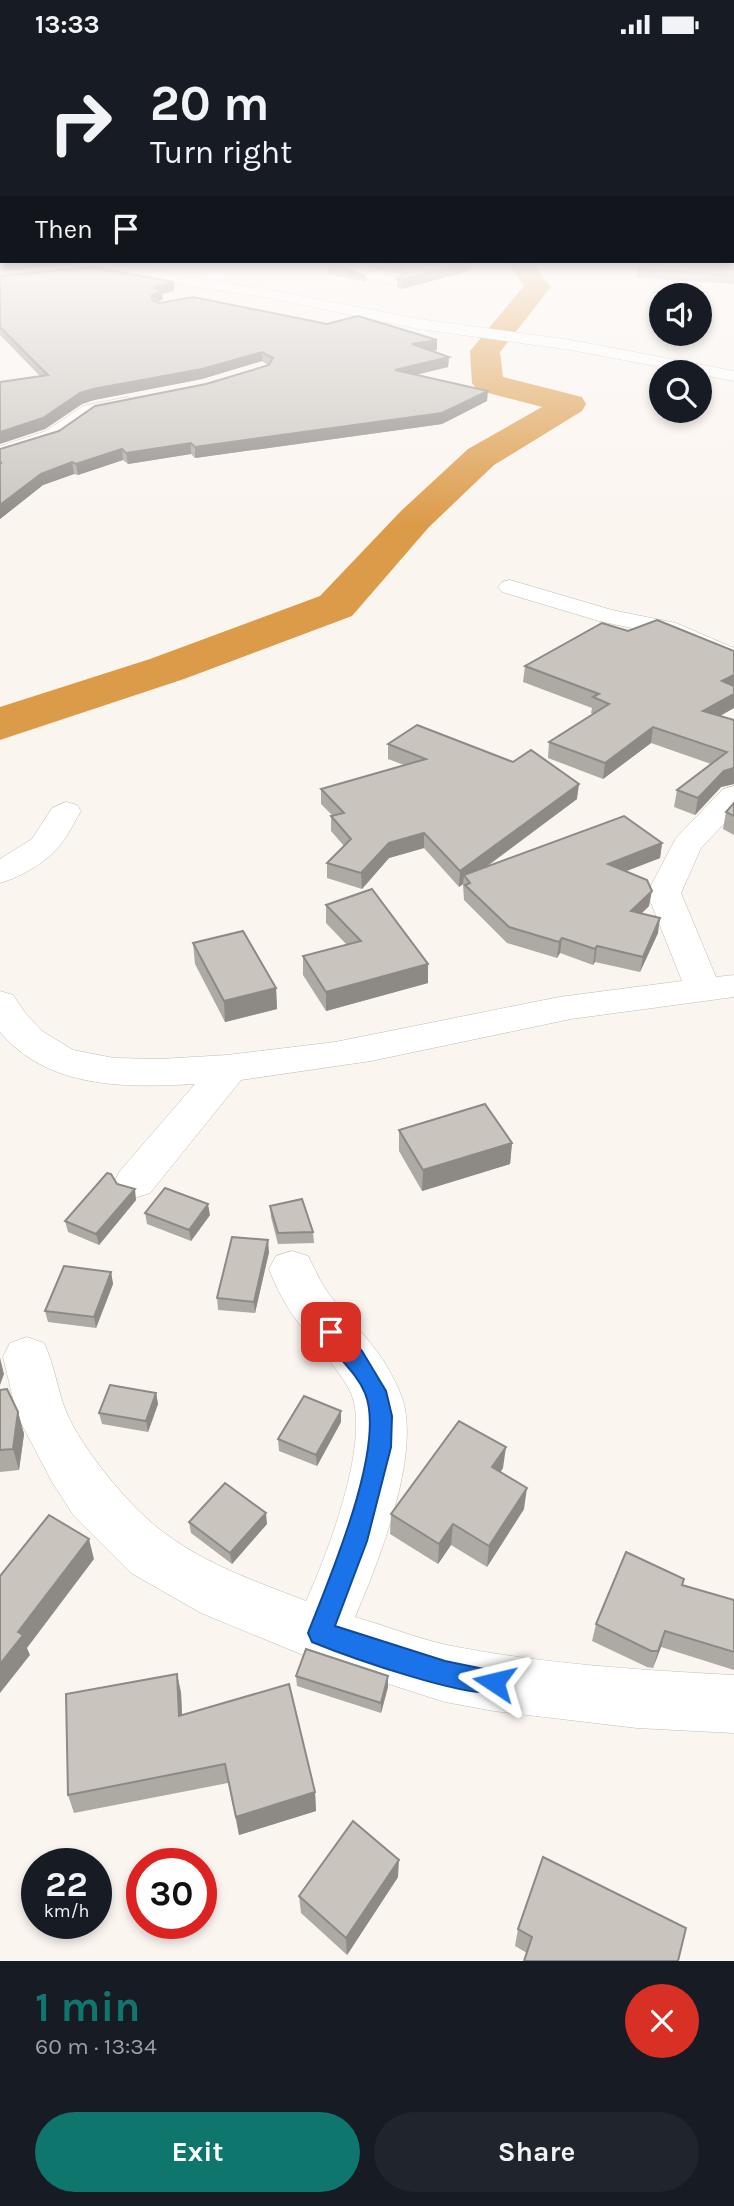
<!DOCTYPE html>
<html lang="en">
<head>
<meta charset="utf-8">
<style>
	body { margin:0; font-family:Karla,sans-serif; background:#20242c; color:#f1f3f6; height:100vh; display:flex; flex-direction:column; font-size:26px; white-space:nowrap }
	* { box-sizing:border-box; margin:0 }
	p { font-size:23px; color:#9ea1a6 }
	.icon { flex:none; width:38px; height:38px; fill:none; stroke:currentColor; stroke-width:2; stroke-linecap:round; stroke-linejoin:round }
	.map { position:relative; height:1912px; overflow:hidden }
	.panel { display:flex; flex-direction:column; background:#171b24; flex:1 }
	.panel>* { flex:none }
	.guide { position:absolute; left:0px; top:0px; width:735px; height:214px; box-shadow:0 4px 10px #0003; background:#171b24; color:#f1f3f6; overflow:hidden }
	.fabs { position:absolute; left:649px; top:234px; display:grid; gap:14px }
	.fabs a { display:grid; place-items:center; width:63px; height:63px; border-radius:50%; background:#171b24; box-shadow:0 4px 10px #0003; font-size:35px }
	.speed { position:absolute; left:21px; top:1799px; display:flex; gap:14px; font-size:35px; font-weight:700; text-align:center }
	.speed>* { display:grid; place-content:center; width:91px; height:91px; border-radius:50%; background:#171b24; box-shadow:0 4px 10px #0003; line-height:1 }
	.speed small { font-size:18px; font-weight:400 }
	.speed .limit { border:10px solid #d22; background:#fff; color:#111 }
	.pin { position:absolute; display:grid; place-items:center; width:60px; height:60px; color:#fff; margin:-30px; border-radius:14px; box-shadow:0 4px 10px #0006 }
	.me { position:absolute; width:77px; margin:-38px; rotate:280deg; stroke-linejoin:round; filter:drop-shadow(0 0 5px #0008) }
	.turn { display:flex; align-items:center; gap:24px; height:147px; padding:0 35px; font-size:32px }
	.turn .icon { width:91px; height:91px; stroke-width:2.5 }
	.turn b { display:block; font-size:49px; line-height:60px }
	.then { display:flex; align-items:center; height:66px; padding:0 35px; background:#0003; gap:14px; font-size:26px }
	.round { display:grid; place-items:center; flex:none; width:74px; height:74px; border-radius:37px; background:#20242c }
	.head { display:flex; align-items:center; justify-content:space-between; height:119px; padding:0 35px }
	h1 { font-size:42px; font-weight:700; line-height:52px; color:#0f766e }
	.cta { display:flex; gap:14px; margin-top:auto; padding:14px 35px }
	.cta a { flex:1; height:80px; border-radius:42px; background:#0f766e; color:#fff; font-size:28px; font-weight:700; line-height:80px; text-align:center }
	.cta a+a { background:#20242c; color:#f1f3f6 }
	.status { display:flex; justify-content:space-between; align-items:center; height:49px; padding:0 35px; background:#171b24; direction:ltr }
	.status svg { height:19px; fill:currentColor }
	.map>svg:first-child { display:block }
</style>
</head>
<body>
<div class="status"><b>13:33</b><svg viewBox="0 0 49 12"><path d="M0 12V9h3v3zM5 12V6h3v6zM10 12V3h3v9zM15 12V0h3v12zM26 1h20v11H26zM47 4h2v5h-2z"/></svg></div>
<div class="map">
<svg width="734" height="1912" viewBox="0 0 734 1912">
	<rect width="100%" height="100%" fill="#fbf5f0"/>
	<g fill="none" stroke-linecap="round" stroke-linejoin="round">
		<!-- river -->
		<path fill="#dc9b49" fill-rule="evenodd" d="M507,212H531L551,238L500,303L503,328L582,348L586,355L582,362L494,416L429,478L352,567L184,630L0,691V658L150,610L320,547L401,462L468,400L542,358L477,341L472,334L470,302L524,237Z"/>
		<!-- street casing -->
		<g stroke="#c1bcb6" stroke-width="1">
			<g id="street">
				<path d="M75,212H101L199,230L241,212H258L216,233L265,240L419,270L571,291L734,322V332L571,301L419,280L265,248L201,239L82,216Z"/>
				<path d="M314,212H334L401,229L403,232L396,236L356,228Z"/>
				<path d="M128,348L137,353L134,357L95,365L60,390L0,409V397L46,382L83,357Z"/>
				<path d="M510,531L612,561L676,574L734,599V616L660,585L599,572L502,543L498,538L502,533Z"/>
				<path d="M734,737V764L701,799L681,844L716,928L734,926V948L571,970L371,1012L241,1031L150,1144L135,1149L120,1144L114,1133L120,1122L195,1035C126,1039 48,1040 0,983V942L13,946L26,965L42,982L73,1001L114,1009L161,1010L227,1006L335,993L559,948L682,932L647,844L676,789L723,740Z"/>
				<path d="M66,753L77,756L81,762C74,773 69,785 61,795C47,813 21,828 0,834V810L32,790L52,759Z"/>
				<path d="M292,1202L308,1207C315,1220 320,1233 329,1245C346,1268 367,1287 383,1311C392,1326 402,1343 405,1360C416,1418 378,1514 355,1568C386,1577 416,1589 447,1596C541,1615 639,1621 734,1626V1684L637,1679L494,1662L445,1653L320,1613L201,1564L131,1524L74,1467L52,1433L17,1366L3,1308L10,1294L27,1288L44,1294C54,1315 57,1338 65,1360C81,1400 134,1464 170,1488C210,1517 260,1534 306,1552C327,1506 374,1386 349,1340C335,1315 314,1295 297,1272C285,1256 276,1238 269,1220L276,1207Z"/>
			</g>
		</g>
		<!-- street -->
		<use href="#street" fill="#fff" fill-rule="evenodd"/>
	</g>
	<!-- wall -->
	<g fill="#ada9a3">
		<path d="M734,208V235L637,229L638,220Z"/>
		<path d="M360,212H473L472,221L402,240L397,238V230L402,226L360,216Z"/>
		<path d="M328,220L366,227V233L328,225Z"/>
		<path d="M0,227L174,242L162,245L163,250L156,253L437,301L431,302L449,308L448,318L416,326L487,352L442,375L195,409L191,405L128,415L123,411L78,426L74,425L43,436L0,470V400L269,317L262,312L202,330L94,351L82,355L45,380L40,327L0,286Z"/>
		<path d="M628,582L734,602V659L720,667L734,671V735L721,738L695,766L674,758L677,741L711,715L651,694L603,730L548,709L549,693L593,665L591,664L592,659L523,633L525,617Z"/>
		<path d="M388,695L577,750L485,819L662,794L660,809L626,822L649,857L642,864L658,884L640,923L595,913L593,916L560,904L557,909L507,894L464,851L463,835L459,838L424,799L389,809L362,840L327,829V814L344,797L331,782V767H333L321,755V740L404,716L388,710Z"/>
		<path d="M734,754V786L723,780L726,763Z"/>
		<path d="M326,856L428,934L326,962L303,926V907L347,896L326,874Z"/>
		<path d="M193,894L276,939L277,960L225,973L195,915Z"/>
		<path d="M399,1081L512,1094L510,1115L422,1142L399,1102Z"/>
		<path d="M117,1135L136,1151L99,1196L68,1183L65,1172Z"/>
		<path d="M270,1157L313,1183L314,1194L278,1195L271,1168Z"/>
		<path d="M145,1164L210,1166L191,1192L147,1175Z"/>
		<path d="M269,1203L255,1264L218,1261L217,1249Z"/>
		<path d="M111,1223L113,1235L96,1279L48,1273L45,1262Z"/>
		<path d="M0,1341L18,1363L24,1385L19,1421L0,1423Z"/>
		<path d="M156,1344L158,1355L148,1383L102,1375L99,1364Z"/>
		<path d="M341,1373L317,1417L279,1402L278,1390Z"/>
		<path d="M503,1419L500,1424L524,1460L487,1518L451,1496L438,1515L390,1485L391,1465Z"/>
		<path d="M189,1473L267,1475L232,1515L191,1484Z"/>
		<path d="M683,1536L734,1551V1621L661,1598L653,1619L647,1618L592,1592L596,1575Z"/>
		<path d="M177,1625L181,1644L182,1667L315,1743L316,1762L239,1786L228,1734L74,1764L68,1746Z"/>
		<path d="M296,1627H388V1638L381,1664L297,1637Z"/>
		<path d="M398,1828L347,1906L301,1864L299,1847Z"/>
		<path d="M518,1880L678,1912L527,1904L515,1897Z"/>
	</g>
	<!-- shaded-wall -->
	<g fill="#8d8985">
		<path d="M23,212H76L77,215L0,222V214Z"/>
		<path d="M473,212L472,221L402,240V231Z"/>
		<path d="M174,233V242L162,245L163,250L152,256L151,247L153,239Z"/>
		<path d="M437,291V301L412,305V295Z"/>
		<path d="M262,303V312L202,330L94,351L82,355L45,380L0,395V383L80,344L93,340Z"/>
		<path d="M449,308L448,318L394,331L395,321Z"/>
		<path d="M488,342L487,352L442,375L195,409V398Z"/>
		<path d="M191,394V405L128,415L126,404Z"/>
		<path d="M122,400L123,411L78,426L76,415Z"/>
		<path d="M72,413L74,425L43,436L0,470V456L41,425Z"/>
		<path d="M734,626V640L722,632Z"/>
		<path d="M734,645V659L700,678L703,662Z"/>
		<path d="M653,678L651,694L603,730L605,714Z"/>
		<path d="M734,719V735L721,738L695,766L698,749L724,722Z"/>
		<path d="M579,735L577,750L468,831L464,826L463,835L459,838L460,822Z"/>
		<path d="M424,784V799L389,809L362,840L361,824L389,794Z"/>
		<path d="M662,794L660,809L606,830L608,815Z"/>
		<path d="M652,842L649,857L628,877L631,862Z"/>
		<path d="M660,869L658,884L640,923L643,908Z"/>
		<path d="M562,889L560,904L557,909L559,893Z"/>
		<path d="M597,897L595,913L593,916L595,900Z"/>
		<path d="M428,915V934L326,962V943Z"/>
		<path d="M276,939L277,960L225,973L224,952Z"/>
		<path d="M512,1094L510,1115L422,1142L423,1121Z"/>
		<path d="M135,1140L136,1151L99,1196L96,1185Z"/>
		<path d="M208,1155L210,1166L191,1192L189,1181Z"/>
		<path d="M268,1191L269,1203L255,1264L254,1253Z"/>
		<path d="M111,1223L113,1235L96,1279L94,1268Z"/>
		<path d="M0,1309L4,1325L0,1336Z"/>
		<path d="M156,1344L158,1355L148,1383L146,1372Z"/>
		<path d="M341,1362V1373L317,1417L316,1406Z"/>
		<path d="M18,1363L24,1385L19,1421L13,1400Z"/>
		<path d="M506,1398L503,1419L489,1439L492,1418Z"/>
		<path d="M527,1439L524,1460L487,1518L489,1497Z"/>
		<path d="M266,1464L267,1475L232,1515L230,1504Z"/>
		<path d="M453,1475L451,1496L438,1515L439,1495Z"/>
		<path d="M89,1490L94,1510L27,1599L30,1606L0,1644V1615L18,1583Z"/>
		<path d="M665,1582L661,1598L653,1619L658,1602Z"/>
		<path d="M177,1625L181,1644L183,1686L179,1667Z"/>
		<path d="M388,1627V1638L381,1664V1654Z"/>
		<path d="M315,1743L316,1762L239,1786L236,1768Z"/>
		<path d="M399,1811L398,1828L347,1906L346,1889Z"/>
	</g>
	<!-- building -->
	<g fill="#c9c4be" stroke="#8d8985" stroke-width="2">
		<path d="M0,208H2V212H23L0,214Z"/>
		<path d="M733,208L734,227L638,220L644,212H733Z"/>
		<path d="M377,212H473L402,231L397,230L406,224L402,218Z"/>
		<path d="M336,217L366,227L328,220Z"/>
		<path d="M92,218L174,233L153,239L162,241L151,247L153,252L160,254L193,248L327,275L358,267L437,291L412,295L449,308L395,321L488,342L442,364L195,398L191,394L126,404L122,400L76,415L72,413L41,425L0,456V414H2L0,413V400L59,382L95,357L206,335L269,316L273,309L262,303L202,320L93,340L80,344L43,369L0,383V333L48,326L0,278V227Z"/>
		<path d="M657,571L734,602V626L722,632L734,637V645L703,662L734,671V719L724,722L698,749L677,741L727,703L653,678L605,714L549,693L609,655L593,648L599,645L525,617L602,574L628,582Z"/>
		<path d="M417,676L513,713L531,701L579,735L460,822L424,784L389,794L361,824L327,814L351,790L331,767L344,764L321,740L426,710L388,695Z"/>
		<path d="M734,754V767L726,763Z"/>
		<path d="M624,767L662,794L608,815L647,831L652,842L631,862L660,869L643,908L597,897L595,900L562,889L559,893L509,878L465,836L470,834L464,826Z"/>
		<path d="M372,840L428,915L326,943L303,907L361,892L326,856Z"/>
		<path d="M243,882L276,939L224,952L193,894Z"/>
		<path d="M485,1055L512,1094L423,1121L399,1081Z"/>
		<path d="M107,1124L111,1125L117,1135L135,1140L96,1185L65,1172Z"/>
		<path d="M165,1139L208,1155L189,1181L145,1164Z"/>
		<path d="M302,1150L313,1183L278,1184L270,1157Z"/>
		<path d="M232,1188L268,1191L254,1253L217,1249Z"/>
		<path d="M64,1217L111,1223L94,1268L45,1262Z"/>
		<path d="M110,1336L156,1344L146,1372L99,1364Z"/>
		<path d="M7,1340L18,1363L13,1400L0,1401V1341Z"/>
		<path d="M304,1347L341,1362L316,1406L278,1390Z"/>
		<path d="M459,1372L506,1398L492,1418L527,1439L489,1497L453,1475L439,1495L391,1465Z"/>
		<path d="M225,1434L266,1464L230,1504L189,1473Z"/>
		<path d="M49,1466L89,1490L18,1583L23,1586L0,1615V1527Z"/>
		<path d="M626,1503L684,1530L682,1536L734,1551V1603L665,1582L658,1602H651L596,1575Z"/>
		<path d="M306,1600L388,1627L381,1654L296,1627Z"/>
		<path d="M177,1625L179,1667L289,1635L315,1743L236,1768L225,1715L68,1746L66,1645Z"/>
		<path d="M353,1772L399,1811L346,1889L299,1847Z"/>
		<path d="M543,1808L686,1879L678,1912H524L532,1888L518,1880Z"/>
	</g>
	<!-- sky -->
	<linearGradient id="sky" x2="0" y2="1"><stop stop-color="#a3aaa8"/><stop offset="0.44" stop-color="#fdfaf8"/><stop offset="1" stop-color="#fdfaf8" stop-opacity="0"/></linearGradient>
	<rect width="734" height="476" fill="url(#sky)"/>
	<!-- route -->
	<path fill="#1a73e8" stroke="#114b97" stroke-width="2" d="M331,1275L338,1277L362,1302L386,1342L392,1367L391,1398L367,1492L335,1577L445,1612L503,1624L507,1633L503,1642C476,1654 344,1606 312,1593L308,1584C329,1530 387,1397 365,1344C355,1320 332,1305 321,1283L324,1277Z"/>
</svg>
<div class="fabs">
<a><svg class="icon" aria-label="sound" viewBox="0 0 24 24"><path d="M4 9h4l5-4v14l-5-4H4zM17 9q2 3 0 6"/></svg></a>
<a><svg class="icon" aria-label="search" viewBox="0 0 24 24"><circle cx="10" cy="10" r="6"/><path d="M15 15l6 6"/></svg></a>
</div>
<div class="speed"><div>22<small>km/h</small></div><div class="limit">30</div></div>
<div class="pin" style="left:331px;top:1283px;background:#d93025"><svg class="icon" aria-label="arrive" viewBox="0 0 24 24"><path d="M6 21V4h12l-3 4 3 4H6"/></svg></div>
<svg class="me" style="left:494px;top:1633px" viewBox="-20 -20 40 40"><path d="M0-17L14 15 0 8-14 15z" fill="#1a73e8" stroke="#fff" stroke-width="4"/></svg>
<div class="guide">
<div class="turn"><svg class="icon" aria-label="right" viewBox="0 0 24 24"><path d="M7 20v-9h11M14 6l5 5-5 5"/></svg><div><b>20 m</b>Turn right</div></div>
<div class="then">Then<svg class="icon" aria-label="arrive" viewBox="0 0 24 24"><path d="M6 21V4h12l-3 4 3 4H6"/></svg></div>
</div>
</div>
<section class="panel">
<div class="head"><div><h1>1 min</h1><p>60 m · 13:34</p></div><a class="round" style="background:#d93025;color:#fff"><svg class="icon" aria-label="close" viewBox="0 0 24 24"><path d="M6 6l12 12M18 6L6 18"/></svg></a></div>
<div class="cta"><a>Exit</a><a>Share</a></div>
</section>
</body>
</html>
